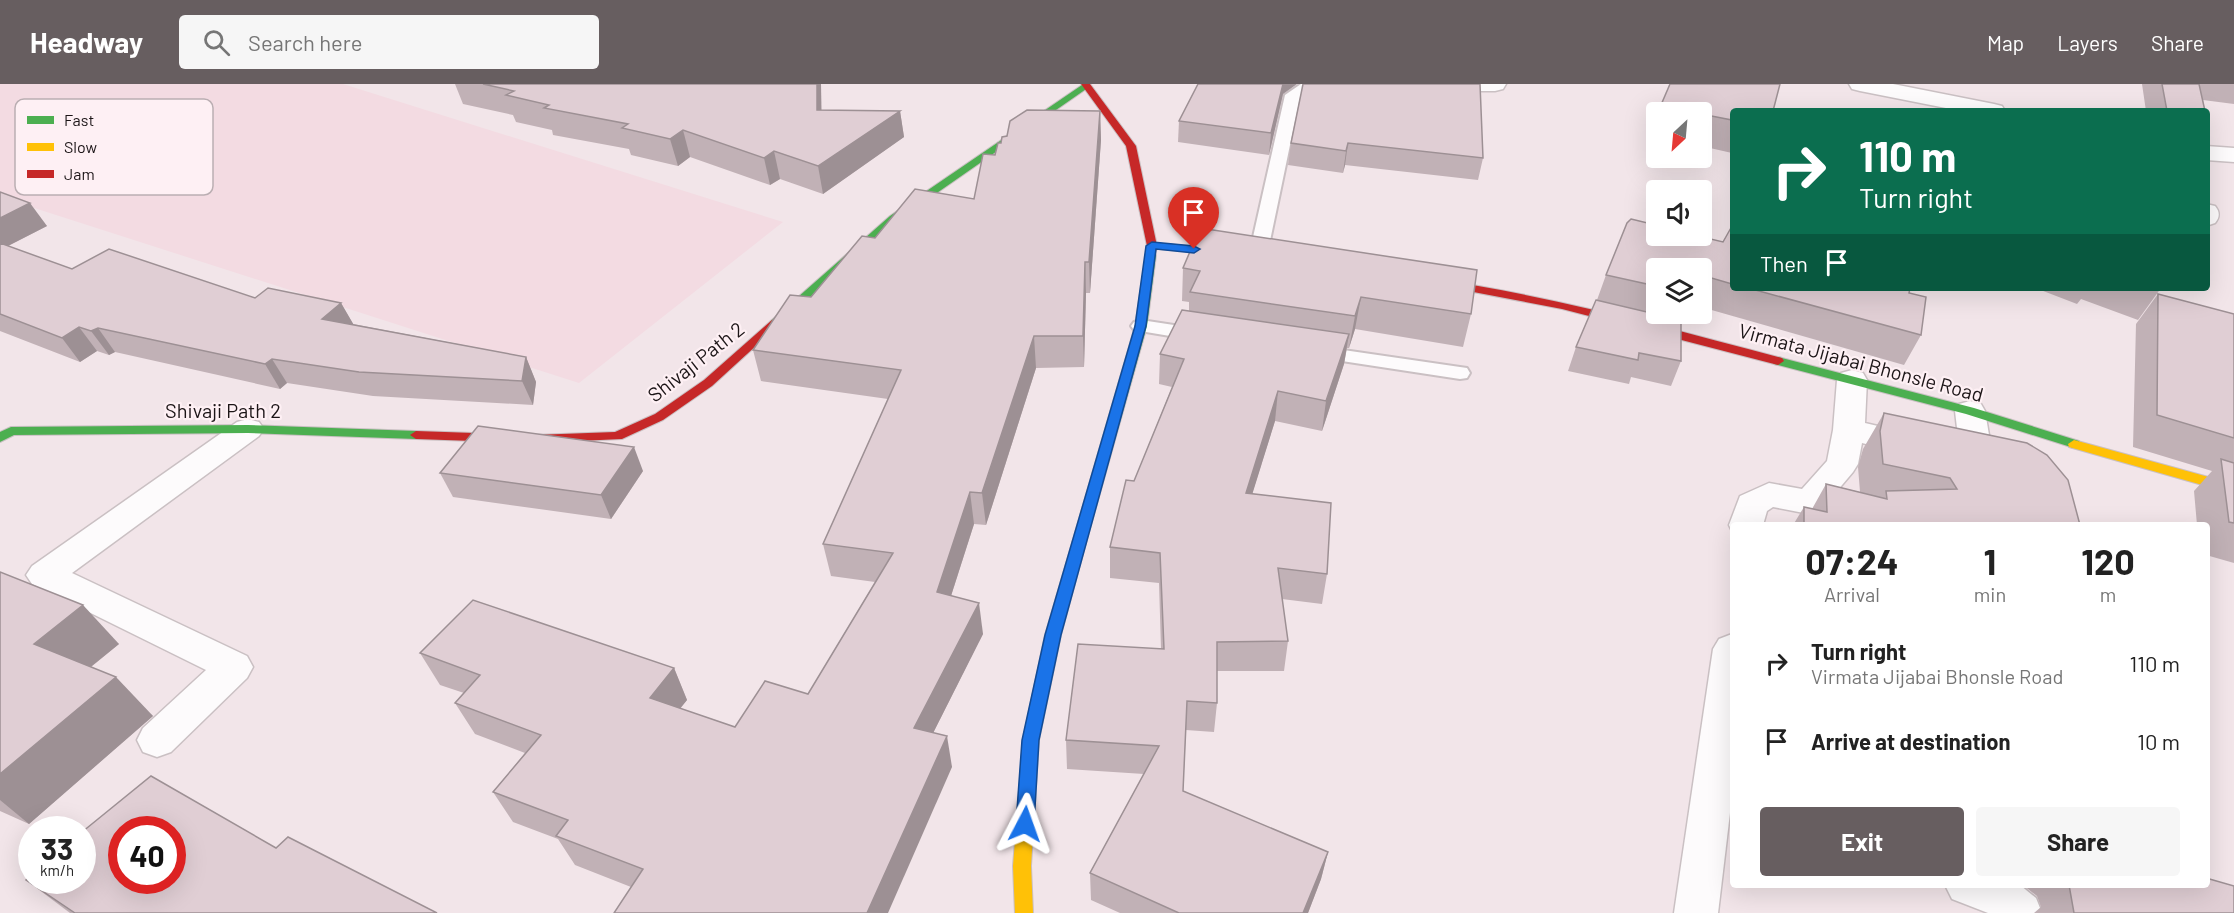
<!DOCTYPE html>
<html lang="en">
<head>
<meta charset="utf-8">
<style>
	body { margin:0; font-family:Barlow,sans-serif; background:#f6f6f6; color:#222; height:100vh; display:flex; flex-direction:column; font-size:22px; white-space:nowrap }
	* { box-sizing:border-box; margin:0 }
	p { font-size:20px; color:#767676 }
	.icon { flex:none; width:33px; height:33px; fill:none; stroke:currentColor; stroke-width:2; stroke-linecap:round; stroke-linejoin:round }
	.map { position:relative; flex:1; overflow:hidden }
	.details { position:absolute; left:1730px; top:438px; width:480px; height:366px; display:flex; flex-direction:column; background:#fff; border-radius:6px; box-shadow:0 6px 24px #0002 }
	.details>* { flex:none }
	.banner { position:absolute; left:1730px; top:24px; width:480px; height:183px; border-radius:6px; box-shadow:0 6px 24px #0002; background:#0b6e4f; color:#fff; overflow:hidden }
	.needle { width:39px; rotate:206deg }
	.controls { position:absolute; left:1646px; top:18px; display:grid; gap:12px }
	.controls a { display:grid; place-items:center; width:66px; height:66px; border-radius:6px; background:#fff; box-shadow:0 6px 24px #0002; font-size:30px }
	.speed { position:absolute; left:18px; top:732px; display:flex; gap:12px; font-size:30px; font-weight:700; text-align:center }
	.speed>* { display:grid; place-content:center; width:78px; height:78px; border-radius:50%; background:#fff; box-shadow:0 6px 24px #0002; line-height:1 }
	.speed small { font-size:15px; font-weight:400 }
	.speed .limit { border:9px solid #d22; background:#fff; color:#111 }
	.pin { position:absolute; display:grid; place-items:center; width:51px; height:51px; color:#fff; margin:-62px -26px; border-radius:50% 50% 50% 0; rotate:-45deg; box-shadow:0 0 6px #0007 }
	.pin .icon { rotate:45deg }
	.me { position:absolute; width:66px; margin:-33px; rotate:4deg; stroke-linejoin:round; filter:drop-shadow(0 0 4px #0008) }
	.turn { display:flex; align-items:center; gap:21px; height:126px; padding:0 30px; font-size:27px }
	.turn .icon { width:78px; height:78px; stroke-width:2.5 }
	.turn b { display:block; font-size:42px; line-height:51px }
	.then { display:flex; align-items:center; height:57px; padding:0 30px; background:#0003; gap:12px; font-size:22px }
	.eta { display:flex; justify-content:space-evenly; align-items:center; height:102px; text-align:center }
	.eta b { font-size:36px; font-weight:700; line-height:42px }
	.primary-button { display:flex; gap:12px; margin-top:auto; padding:12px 30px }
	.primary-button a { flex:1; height:69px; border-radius:6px; background:#675e60; color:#fff; font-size:24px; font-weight:700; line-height:69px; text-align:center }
	.primary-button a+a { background:#f6f6f6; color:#222 }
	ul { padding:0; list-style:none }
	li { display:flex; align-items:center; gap:18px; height:78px; padding:0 30px }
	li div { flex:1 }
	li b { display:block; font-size:22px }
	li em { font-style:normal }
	header { display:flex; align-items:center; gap:36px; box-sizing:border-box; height:84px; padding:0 30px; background:#675e60; color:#fff }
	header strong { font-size:28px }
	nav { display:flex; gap:33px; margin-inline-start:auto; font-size:21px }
	.search { width:420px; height:54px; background:#f6f6f6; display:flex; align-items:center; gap:15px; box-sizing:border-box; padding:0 21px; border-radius:6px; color:#767676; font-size:22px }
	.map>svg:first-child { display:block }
</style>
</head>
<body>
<header>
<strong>Headway</strong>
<div class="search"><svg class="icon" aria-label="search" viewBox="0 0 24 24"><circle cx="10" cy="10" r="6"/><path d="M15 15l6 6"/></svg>Search here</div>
<nav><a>Map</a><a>Layers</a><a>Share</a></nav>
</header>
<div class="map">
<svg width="2234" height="829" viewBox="0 0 2234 829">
	<rect width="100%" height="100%" fill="#f2e5e9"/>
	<!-- built -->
	<path fill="#f3dbe2" d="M0,0H343L783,138L579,299L0,113Z"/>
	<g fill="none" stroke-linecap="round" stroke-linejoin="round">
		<!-- lane casing -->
		<g stroke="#cac0c3" stroke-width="4">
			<g id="lane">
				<path d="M1301,0H1319L1300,13L1267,171L1264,175H1252L1249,171L1285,11Z"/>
				<path d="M1141,236L1200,245L1207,247L1210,251L1207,255L1200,257L1134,246L1131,242L1134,238Z"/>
				<path d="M1316,262L1460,283L1467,284L1470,289L1467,294L1460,295L1309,272L1306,268L1309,264Z"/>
			</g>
		</g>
		<!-- street casing -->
		<g stroke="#cac0c3" stroke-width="3">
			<g id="street">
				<path d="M1381,0H1506L1503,5L1495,7H1392L1384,5Z"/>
				<path d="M1849,0H1893L1994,20L2002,22L2005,27H1961L1860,7L1852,5Z"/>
				<path d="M2206,62L2234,64V78L2206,76Z"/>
				<path d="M2206,120L2215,122C2220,128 2220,133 2215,139L2206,142Z"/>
				<path d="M1852,286L1863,289L1867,296L1865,339L1925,353L1930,361L1925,369L1914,372L1862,359L1858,380L1853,388L1821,426L1809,430L1773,423L1767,427L1763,441H1732V447L1729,441L1740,412L1769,399L1802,405L1827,377L1833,346L1837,296L1841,289Z"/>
				<path d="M1970,317L1981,320L1985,327L1993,375L1988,383L1977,386L1950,379L1945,371L1950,363L1959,361L1955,327L1959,320Z"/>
				<path d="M248,335L259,338L264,345L259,352L72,489L247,572L253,583L247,594L171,668L157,673L143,668L137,656L143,644L206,586L32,500L26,491L32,482L237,338Z"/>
				<path d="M1732,550V712L1718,829H1674L1713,565L1719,555Z"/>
				<path d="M1945,801H2020L2036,814L2042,829H1988L1952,815Z"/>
			</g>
		</g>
		<!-- fast casing -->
		<g stroke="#cac0c3" stroke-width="2">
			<g id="fast">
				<path d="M1082,1L1089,3L898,136L780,240H772L770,238L772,236L890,132Z"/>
				<path d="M1152,159L1236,166L1241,169L1236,172L1148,164L1147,162Z"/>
				<path d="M1151,168L1156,171L1147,242L1086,459L1084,463H1074L1072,459L1135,242L1146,171Z"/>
				<path d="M1778,273L1974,324L2079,357L2080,360L2074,364L1966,330L1774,280L1772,277Z"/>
				<path d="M248,341L416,347L422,351L416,355L248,349L14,351L0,358V348L11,343Z"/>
			</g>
		</g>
		<!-- slow casing -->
		<g stroke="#cac0c3" stroke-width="2">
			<g id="slow">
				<path d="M2074,356L2234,400V410L2069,363L2068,360Z"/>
				<path d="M1079,454L1084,455L1086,459L1061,551L1039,656L1031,782L1033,829H1015L1013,782L1023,656L1045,551L1072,459L1074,455Z"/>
			</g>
		</g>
		<!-- jam casing -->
		<g stroke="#cac0c3" stroke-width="2">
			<g id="jam">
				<path d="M1081,0H1090L1136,62L1157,162L1155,173H1147L1146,171L1147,162L1126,62Z"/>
				<path d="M1430,194C1550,212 1666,243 1782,274L1784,277L1778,281L1562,225L1426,199V195Z"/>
				<path d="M776,235L782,238L780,240L712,302L663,336L622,355L534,359L416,355L410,351L416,347L534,351L615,348L655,330L704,296L772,236Z"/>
			</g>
		</g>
		<!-- lane -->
		<use href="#lane" fill="#fdfbfc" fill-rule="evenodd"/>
		<!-- street -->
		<use href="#street" fill="#fdfbfc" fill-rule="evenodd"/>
		<!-- fast -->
		<use href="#fast" fill="#4caf50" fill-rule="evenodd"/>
		<!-- slow -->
		<use href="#slow" fill="#ffc107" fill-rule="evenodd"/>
		<!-- jam -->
		<use href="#jam" fill="#c62828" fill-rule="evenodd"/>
	</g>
	<!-- wall -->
	<g fill="#c1b1b6">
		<path d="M455,0H821V26L900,27L904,53L823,110L780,95L770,101L690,73L678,82L631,71L629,65L553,51L552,46L516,38L513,31L463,20Z"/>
		<path d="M1303,0L1483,74L1478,96L1345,81L1343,89L1288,81L1291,59Z"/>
		<path d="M2142,0H2234V20L2203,16L2205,27H2146Z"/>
		<path d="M1283,10L1269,71L1178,58L1179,37Z"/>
		<path d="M1661,21L1732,27V69L1701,62V28H1659Z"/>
		<path d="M1100,27L1101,56L1090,209H1086L1084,283L1036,284L986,441L974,440L951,512L983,550L933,649L952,683L631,803L575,781L558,755L513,738L493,708L525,669L475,650L455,619L464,609L440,601L420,569L674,584L687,616L680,624L735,643L808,610L875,498L831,492L823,460L888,315L761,297L753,266L875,154L974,115L1001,59L1007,52Z"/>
		<path d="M1656,37V52L1651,51Z"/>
		<path d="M0,108L47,142L8,162L72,185L255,214L341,219L353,240L526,273L536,298L533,321L373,312L287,299L280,305L115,268L109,271L97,267L80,278L0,247Z"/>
		<path d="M1732,142V204H1910L1909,209L1921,251L1904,281L1701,223V184H1656V230H1675L1673,234L1681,277L1671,302L1631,293L1629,300L1568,287L1576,263L1597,216L1606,191L1723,158Z"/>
		<path d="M1183,184L1471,230L1463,263L1355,245L1349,264H1347L1344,280L1322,347L1275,337L1252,410L1327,490L1322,520L1282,515L1288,557L1284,587H1217V619L1214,648L1186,646L1183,707L1328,768L1321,795L1308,829H1120L1091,816L1090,789L1144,690L1067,685L1066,656L1161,565L1159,499L1110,494V463L1134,397L1172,303L1159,300L1160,270L1189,227V218L1182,217Z"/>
		<path d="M2039,204H2161L2138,236L2081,215L2077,220L2038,205Z"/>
		<path d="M2158,210L2234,230V479L2206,471V441H2197L2194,407L2212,387L2133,363L2136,240Z"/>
		<path d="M1884,329L2080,441H1793L1804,423L1812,425L1826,400L1860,408L1858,383L1863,365Z"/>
		<path d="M643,387L611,435L453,413L440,389Z"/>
		<path d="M0,488L119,560L91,583L153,632L29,740L0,727Z"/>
		<path d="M276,764L437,829H70L26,796Z"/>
		<path d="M2023,801H2206L2234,829H2034L2041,823L2037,812Z"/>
	</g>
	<!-- shaded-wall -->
	<g fill="#9d9094">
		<path d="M817,0H821L822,52L817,26Z"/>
		<path d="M1283,0H1297L1283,10L1269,71L1271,49Z"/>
		<path d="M900,27L904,53L823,110L818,82Z"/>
		<path d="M1100,27L1101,56L1090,209L1089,178Z"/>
		<path d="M683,46L690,73L678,82L670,55Z"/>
		<path d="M1348,59L1345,81L1343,89L1346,67Z"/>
		<path d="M774,67L780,95L770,101L764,74Z"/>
		<path d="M30,119L47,142L0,166V134Z"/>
		<path d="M1085,178L1086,209L1084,283L1083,252Z"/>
		<path d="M1361,213L1355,245L1349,264L1355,232Z"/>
		<path d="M341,219L355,243L322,235Z"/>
		<path d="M79,243L97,267L80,278L62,254Z"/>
		<path d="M98,244L115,268L109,271L91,247Z"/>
		<path d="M1349,250L1344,280L1322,347L1326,317Z"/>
		<path d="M1034,252L1036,284L986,441L982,409Z"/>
		<path d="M526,273L536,298L533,321L522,297Z"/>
		<path d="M272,275L287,299L280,305L265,280Z"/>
		<path d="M1278,307L1275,337L1243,440L1246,409Z"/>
		<path d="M634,363L643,387L611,435L601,411Z"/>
		<path d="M970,408L974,440L942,540L937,508Z"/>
		<path d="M979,519L983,550L920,675L914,644Z"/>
		<path d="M83,521L119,560L72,598L34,560Z"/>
		<path d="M674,584L687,616L664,645L650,614Z"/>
		<path d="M116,593L153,632L29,740L0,716V690Z"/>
		<path d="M947,652L952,683L888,829H867Z"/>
		<path d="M1328,768L1321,795L1308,829H1303Z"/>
	</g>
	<!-- building -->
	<g fill="#e0ced4" stroke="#9d9094" stroke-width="1.5" fill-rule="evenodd">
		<path d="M483,0H817V26L900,27L818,82L774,67L764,74L683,46L670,55L622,44L628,40L544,24L549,21L506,11L514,7Z"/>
		<path d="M1198,0H1283L1271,49L1179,37Z"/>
		<path d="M1303,0H1480L1483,74L1348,59L1346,67L1291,59Z"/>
		<path d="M1670,0H1780L1773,27H1732V36L1701,30V28H1696L1661,21Z"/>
		<path d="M2162,0H2199L2205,27H2167Z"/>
		<path d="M1027,26L1100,27L1089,178H1085L1083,252H1034L982,409L970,408L937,508L979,519L914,644L947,652L867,829H614L643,785L556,752L568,736L493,708L541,651L455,619L480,591L420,569L473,516L674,584L650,614L735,643L765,597L808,610L893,469L823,460L901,286L753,266L790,211L811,213L862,152L875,154L915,105L974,115L983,70L995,71L998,59H1001L1002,53L1007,52L1010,37Z"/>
		<path d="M0,108L30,119L0,134Z"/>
		<path d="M1631,135L1656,141V152H1698L1723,158L1732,142V200L1701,191V184H1656V202L1606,191L1627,139Z"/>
		<path d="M1200,144L1477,186L1471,230L1361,213L1355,232L1190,208L1200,187L1183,184Z"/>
		<path d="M0,159L72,185L109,165L255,214L268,204L341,219L322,235L526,273L522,297L359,288L272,275L265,280L98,244L91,247L79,243L62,254L0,230Z"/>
		<path d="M1748,204H1910L1909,209L1926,213L1921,251Z"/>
		<path d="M2158,210L2234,230V354L2157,331Z"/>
		<path d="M1596,216L1681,236V277L1639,269L1638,276L1576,263Z"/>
		<path d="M1182,226L1349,250L1326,317L1278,307L1246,409L1331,419L1327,490L1278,484L1288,557L1217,558V619L1187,617L1183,707L1328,768L1303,829H1179L1090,789L1159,662L1066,656L1078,560L1164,565L1160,469L1110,463L1126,396L1134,397L1184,275L1160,270Z"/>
		<path d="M1884,329L2027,359L2047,371L2068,396L2080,441H1804V423L1827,428L1826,400L1887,415L1886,407L1957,405L1950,394L1883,380L1880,347Z"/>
		<path d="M478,342L634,363L601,411L440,389Z"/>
		<path d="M2221,375L2234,379V439L2229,438Z"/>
		<path d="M0,488L83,521L34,560L116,593L0,690Z"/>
		<path d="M151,692L276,764L288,753L437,829H75L26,796L32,791V796H82V748ZM122,746H172V796H122Z"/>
		<path d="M2206,794L2234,802V829H2074L2069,801H2206Z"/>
	</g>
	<!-- route -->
	<path fill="#1a73e8" stroke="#114b97" stroke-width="1.5" d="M1152,158L1194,162L1200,165L1194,169L1156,165L1146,242L1061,551L1039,656L1034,740L1031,745L1025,748L1019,745L1016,740L1022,656L1045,551L1135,242L1146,162Z"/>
	<g text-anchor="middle" stroke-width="4.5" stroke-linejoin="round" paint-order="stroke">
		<!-- street labels -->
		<g font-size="20" fill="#1c1517" stroke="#fef0f4">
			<text transform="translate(696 278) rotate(-38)" y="7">Shivaji Path 2</text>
			<text transform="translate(1861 279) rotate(15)" y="7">Virmata Jijabai Bhonsle Road</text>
			<text x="223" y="334">Shivaji Path 2</text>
		</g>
	</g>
	<!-- legend -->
	<rect x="15" y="15" width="198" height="96" rx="9" fill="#fef0f4" stroke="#baaeb2" stroke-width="1.5"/>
	<rect x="27" y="32" width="27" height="8" fill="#4caf50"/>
	<rect x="27" y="59" width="27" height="8" fill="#ffc107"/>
	<rect x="27" y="86" width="27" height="8" fill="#c62828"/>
	<g font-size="16" fill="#1c1517">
		<text x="64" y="42">Fast</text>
		<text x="64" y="69">Slow</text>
		<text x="64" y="96">Jam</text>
	</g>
</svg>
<div class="controls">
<a><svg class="needle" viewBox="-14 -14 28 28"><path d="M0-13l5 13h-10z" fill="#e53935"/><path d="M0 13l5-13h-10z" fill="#767676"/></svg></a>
<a><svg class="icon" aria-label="sound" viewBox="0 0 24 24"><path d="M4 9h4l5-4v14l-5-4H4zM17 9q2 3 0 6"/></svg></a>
<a><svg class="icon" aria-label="layers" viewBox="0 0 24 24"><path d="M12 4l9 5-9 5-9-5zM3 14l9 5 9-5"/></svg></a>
</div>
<div class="speed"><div>33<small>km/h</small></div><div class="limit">40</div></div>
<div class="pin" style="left:1194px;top:165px;background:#d93025"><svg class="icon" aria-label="arrive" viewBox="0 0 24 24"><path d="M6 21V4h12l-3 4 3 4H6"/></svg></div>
<svg class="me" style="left:1025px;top:740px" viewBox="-20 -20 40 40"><path d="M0-17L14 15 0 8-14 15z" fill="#1a73e8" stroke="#fff" stroke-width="4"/></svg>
<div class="banner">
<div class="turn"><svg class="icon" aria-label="right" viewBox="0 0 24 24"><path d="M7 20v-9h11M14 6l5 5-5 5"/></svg><div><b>110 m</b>Turn right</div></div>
<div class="then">Then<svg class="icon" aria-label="arrive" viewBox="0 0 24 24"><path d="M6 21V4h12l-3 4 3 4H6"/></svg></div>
</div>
<section class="details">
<div class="eta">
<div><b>07:24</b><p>Arrival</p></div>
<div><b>1</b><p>min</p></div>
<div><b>120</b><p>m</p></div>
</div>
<ul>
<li><svg class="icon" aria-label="right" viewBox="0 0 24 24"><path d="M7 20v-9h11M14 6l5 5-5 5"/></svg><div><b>Turn right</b><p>Virmata Jijabai Bhonsle Road</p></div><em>110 m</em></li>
<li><svg class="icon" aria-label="arrive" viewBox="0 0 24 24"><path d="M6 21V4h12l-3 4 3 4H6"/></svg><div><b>Arrive at destination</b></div><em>10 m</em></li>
</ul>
<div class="primary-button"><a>Exit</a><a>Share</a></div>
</section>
</div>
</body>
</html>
